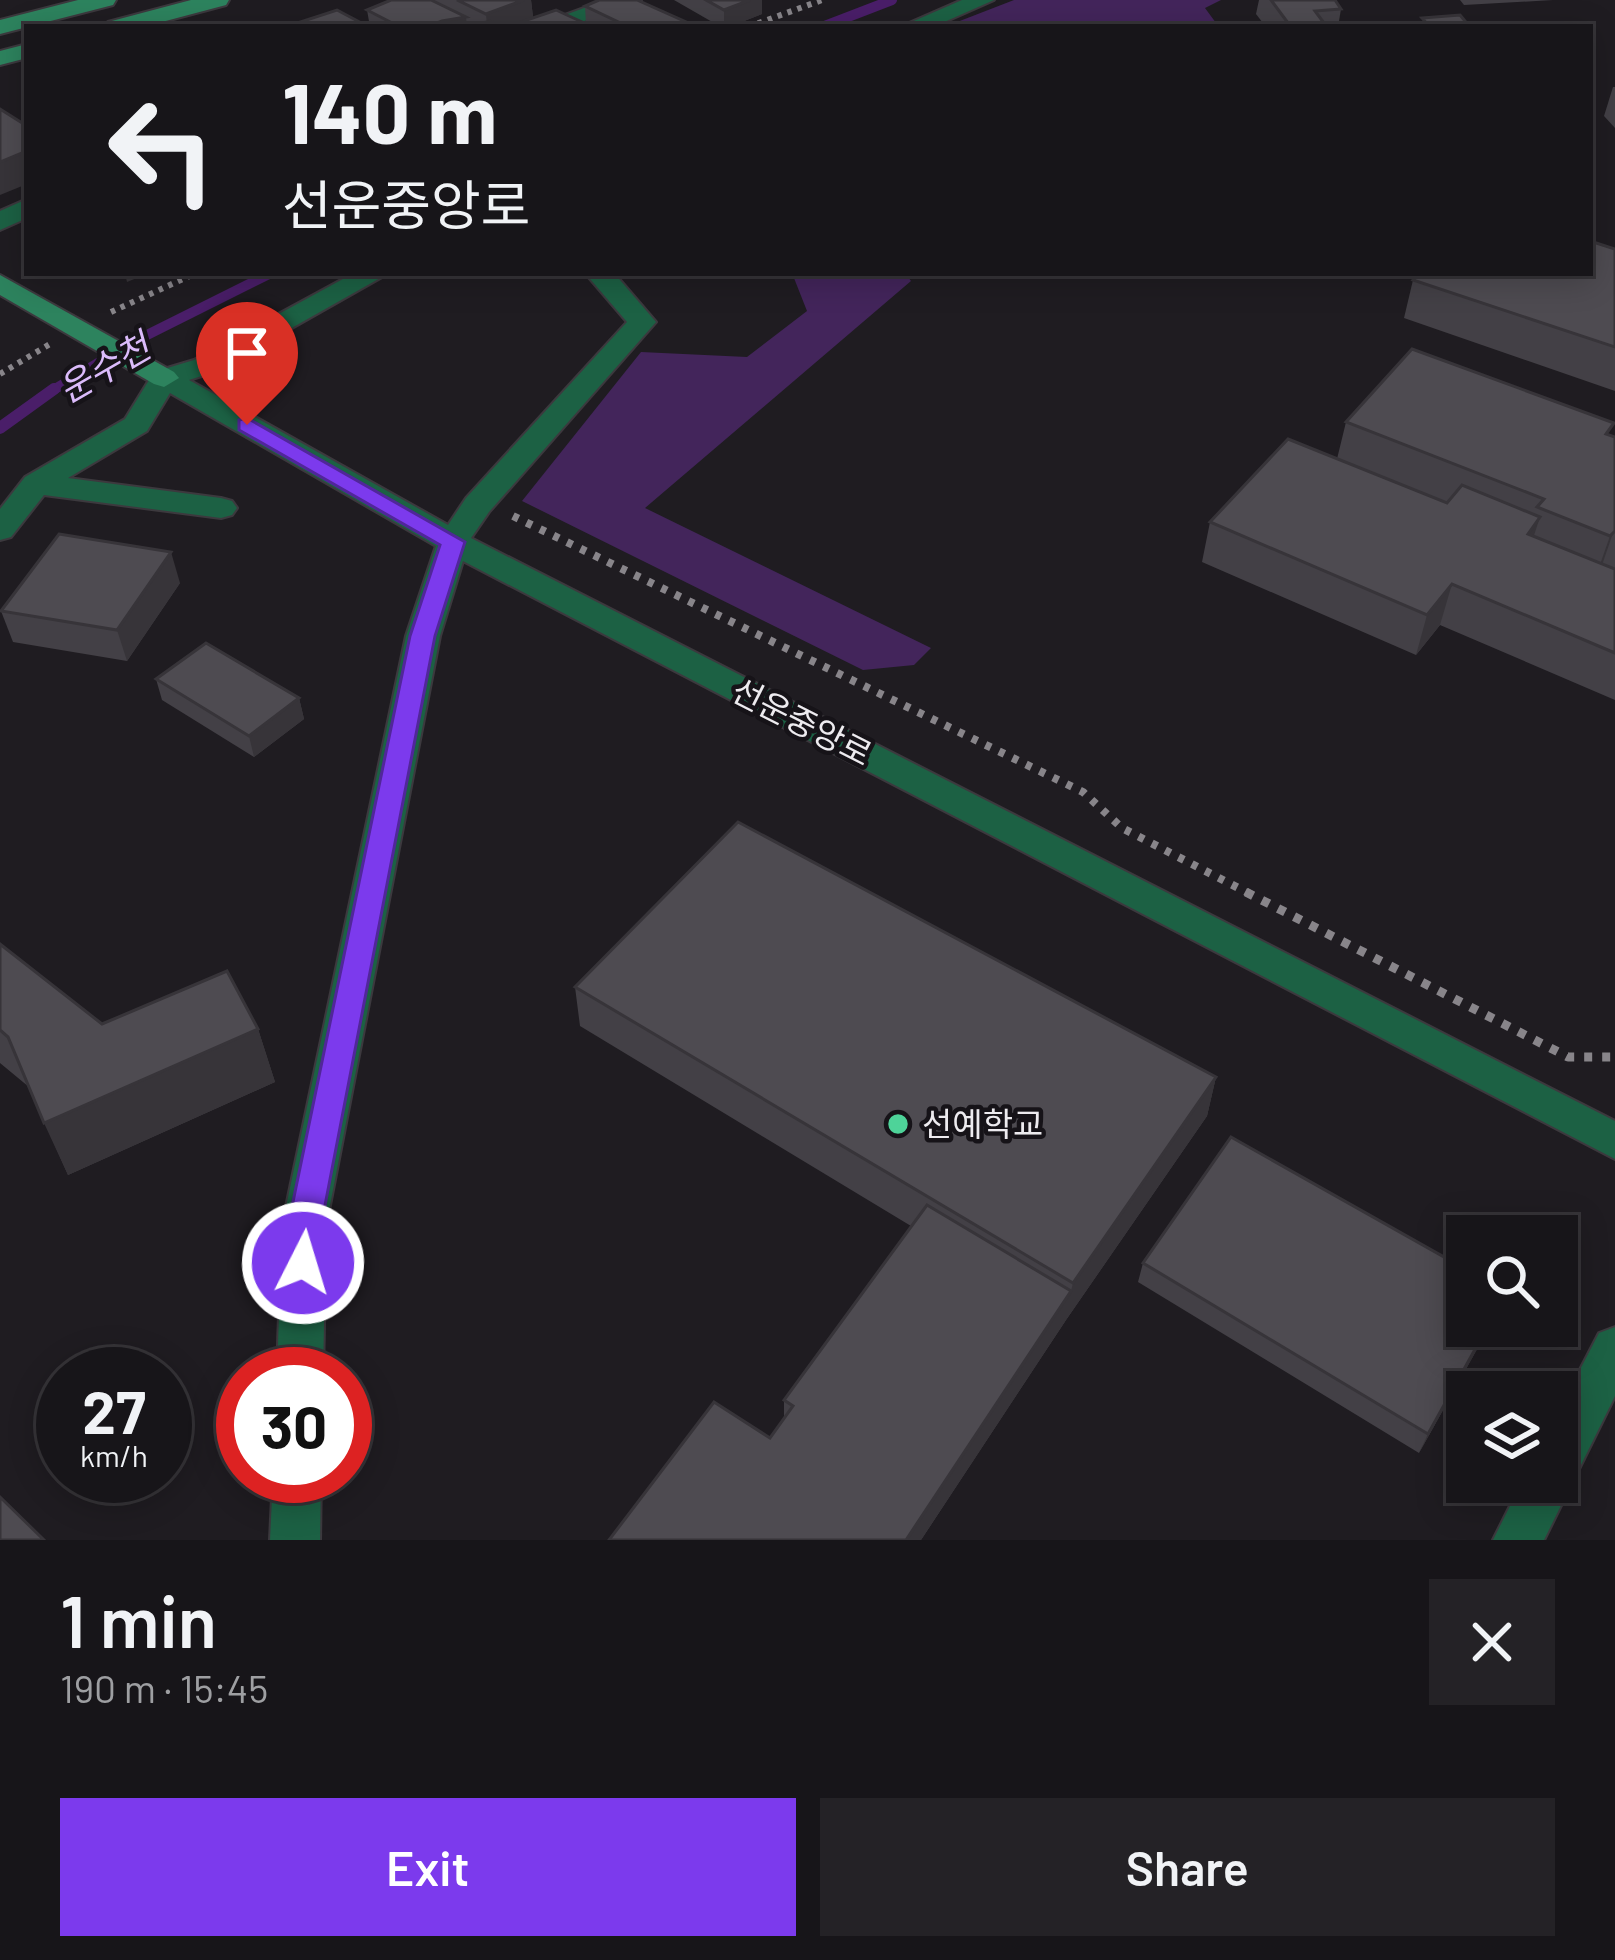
<!DOCTYPE html>
<html lang="en">
<head>
<meta charset="utf-8">
<style>
	body { margin:0; font-family:Barlow,"Noto Sans KR",sans-serif; background:#242226; color:#f1f3f6; height:100vh; display:flex; flex-direction:column; font-size:45px; white-space:nowrap }
	* { box-sizing:border-box; margin:0 }
	p { font-size:39px; color:#9e9fa2 }
	.icon { flex:none; width:66px; height:66px; fill:none; stroke:currentColor; stroke-width:2; stroke-linecap:round; stroke-linejoin:round }
	.map { position:relative; height:1540px; overflow:hidden }
	.side { display:flex; flex-direction:column; background:#171519; flex:1 }
	.side>* { flex:none }
	.top-card { position:absolute; left:24px; top:24px; width:1569px; height:252px; border-radius:0px; box-shadow:0 6px 30px #0003,0 0 0 3px #363438; background:#171519; color:#f1f3f6; overflow:hidden }
	.fabs { position:absolute; left:1446px; top:1215px; display:grid; gap:24px }
	.fabs a { display:grid; place-items:center; width:132px; height:132px; border-radius:0px; background:#171519; box-shadow:0 6px 30px #0003,0 0 0 3px #363438; font-size:60px }
	.speed { position:absolute; left:36px; top:1347px; display:flex; gap:24px; font-size:60px; font-weight:700; text-align:center }
	.speed>* { display:grid; place-content:center; width:156px; height:156px; border-radius:50%; background:#171519; box-shadow:0 6px 30px #0003,0 0 0 3px #363438; line-height:1 }
	.speed small { font-size:30px; font-weight:400 }
	.speed .limit { border:18px solid #d22; background:#fff; color:#111 }
	.pin { position:absolute; display:grid; place-items:center; width:102px; height:102px; color:#fff; margin:-123px -51px; border-radius:50% 50% 50% 0; rotate:-45deg; box-shadow:0 0 12px #0007 }
	.pin .icon { rotate:45deg }
	.me { position:absolute; width:132px; margin:-66px; rotate:5deg; stroke-linejoin:round; filter:drop-shadow(0 0 9px #0008) }
	.turn { display:flex; align-items:center; gap:42px; height:252px; padding:0 60px; font-size:54px }
	.turn .icon { width:156px; height:156px; stroke-width:2.5 }
	.turn b { display:block; font-size:84px; line-height:102px }
	.round { display:grid; place-items:center; flex:none; width:126px; height:126px; border-radius:0px; background:#242226 }
	.overview { display:flex; align-items:center; justify-content:space-between; height:204px; padding:0 60px }
	h1 { font-size:72px; font-weight:600; line-height:90px }
	.action { display:flex; gap:24px; margin-top:auto; padding:24px 60px }
	.action a { flex:1; height:138px; border-radius:0px; background:#7c3aed; color:#fff; font-size:48px; font-weight:600; line-height:138px; text-align:center }
	.action a+a { background:#242226; color:#f1f3f6 }
	.map>svg:first-child { display:block }
</style>
</head>
<body>
<div class="map">
<svg width="1615" height="1540" viewBox="0 0 1615 1540">
	<rect width="100%" height="100%" fill="#1f1c21"/>
	<!-- green -->
	<g fill="#43255b">
		<path d="M1014,0H1221L1205,8L1219,27L952,24Z"/>
		<path d="M792,273H905L911,281L645,508L931,648L914,665L863,670L522,501L641,352L747,357L807,311Z"/>
	</g>
	<g fill="none" stroke-linecap="round" stroke-linejoin="round">
		<!-- stream-far1 -->
		<g stroke="#4a1e69" stroke-width="10">
			<path d="M822,27L892,0"/>
			<path d="M50,392L131,343L271,273"/>
		</g>
		<!-- stream -->
		<path stroke="#4a1e69" stroke-width="12" d="M0,428L54,389"/>
		<!-- street casing -->
		<g stroke="#3c393e" stroke-width="4">
			<g id="street">
				<path d="M606,0H641L568,27H532Z"/>
				<path d="M962,0H994L933,27H900Z"/>
				<path d="M27,199V218L0,230V211Z"/>
				<path d="M354,273H389L214,372L189,380L448,525L466,498L627,322L585,273H614L656,322L489,512L471,538L1615,1121V1159L463,561L440,636L326,1226L323,1374H277L282,1226L406,636L436,546L170,393L147,431L68,478L221,498L232,501L237,508L232,515L221,518L44,495L11,537L0,540V509L25,477L125,419L154,372L194,360Z"/>
				<path d="M1615,1327V1396L1544,1540H1493L1522,1482H1557V1414L1599,1333Z"/>
				<path d="M273,1476H321L320,1540H270Z"/>
			</g>
		</g>
		<!-- secondary casing -->
		<g stroke="#3c393e" stroke-width="4">
			<g id="secondary">
				<path d="M78,0H116L113,5L0,34V20Z"/>
				<path d="M191,0H229L226,5L143,27H104L108,22Z"/>
				<path d="M27,44V58L0,65V51Z"/>
				<path d="M0,275L174,372L179,378L164,387L154,384L0,295Z"/>
			</g>
		</g>
		<!-- path-far2 -->
		<g stroke="#88858a" stroke-width="6" stroke-dasharray="4.5 6" stroke-linecap="butt">
			<path d="M748,27L822,0"/>
			<path d="M111,312L196,273"/>
			<path d="M0,374L50,344"/>
		</g>
		<!-- path-far1 -->
		<path stroke="#88858a" stroke-width="8" stroke-dasharray="6 9" stroke-linecap="butt" d="M513,516L1083,792L1122,828L1252,895"/>
		<!-- path -->
		<path stroke="#88858a" stroke-width="9" stroke-dasharray="8 10" stroke-linecap="butt" d="M1246,892L1568,1057H1615"/>
		<!-- street -->
		<use href="#street" fill="#1c6144" fill-rule="evenodd"/>
		<!-- secondary -->
		<use href="#secondary" fill="#2d835e" fill-rule="evenodd"/>
	</g>
	<!-- wall -->
	<g fill="#434046">
		<path d="M432,0H531L533,17L504,27L473,26L466,22L467,27H370L367,10Z"/>
		<path d="M674,0H762V14L729,27H721Z"/>
		<path d="M1259,0H1335L1341,9L1338,27H1266L1256,14Z"/>
		<path d="M1460,0H1553L1464,5Z"/>
		<path d="M585,6L684,27H516L515,24H586Z"/>
		<path d="M1613,87H1615V128L1604,116Z"/>
		<path d="M1615,249V391L1404,318L1413,280Z"/>
		<path d="M1346,422L1610,435L1615,437V700L1440,625L1416,655L1202,562L1210,522L1337,459Z"/>
		<path d="M180,583L127,661L13,642L1,611Z"/>
		<path d="M156,679L299,698L304,719L254,757L162,700Z"/>
		<path d="M0,944L102,1024L258,1029L275,1082L68,1175L29,1087L0,1063Z"/>
		<path d="M575,987L1216,1077L1207,1116L1066,1320L921,1540H609L770,1438L784,1418V1400L911,1226L580,1026Z"/>
		<path d="M1143,1263L1467,1326H1490L1419,1453L1138,1282Z"/>
	</g>
	<!-- shaded-wall -->
	<g fill="#373439">
		<path d="M524,0H531L533,17L504,27H487L486,14Z"/>
		<path d="M750,0H762V14L729,27H724V10Z"/>
		<path d="M466,17L467,27H427L442,21Z"/>
		<path d="M27,151V184L0,195V162Z"/>
		<path d="M125,273H149L127,282Z"/>
		<path d="M1540,517L1527,557L1528,534Z"/>
		<path d="M1614,530L1600,571L1596,576L1610,536Z"/>
		<path d="M171,552L180,583L127,661L117,630Z"/>
		<path d="M1452,584L1440,625L1416,655L1427,615Z"/>
		<path d="M299,698L304,719L254,757L249,736Z"/>
		<path d="M258,1029L275,1082L68,1175L44,1123Z"/>
		<path d="M1216,1077L1207,1116L1066,1320L921,1540H906L1071,1291L1073,1283Z"/>
		<path d="M1488,1326H1490L1419,1453L1428,1434Z"/>
	</g>
	<!-- building -->
	<g fill="#4e4b51" stroke="#373439" stroke-width="3">
		<path d="M391,0H431L466,17L442,21L427,27H400L367,10Z"/>
		<path d="M457,0H524L486,14Z"/>
		<path d="M599,0H637L684,21L671,27H629L585,6Z"/>
		<path d="M706,0H750L724,10Z"/>
		<path d="M1271,0H1335L1341,9L1315,11L1327,27H1291Z"/>
		<path d="M337,10L369,27H295L291,25Z"/>
		<path d="M556,10L593,27H521L515,24Z"/>
		<path d="M1460,15L1470,27H1430L1422,18Z"/>
		<path d="M490,21L503,27H468Z"/>
		<path d="M0,109L27,126V151L0,162Z"/>
		<path d="M1590,241L1615,249V347L1413,280L1419,273H1590Z"/>
		<path d="M1412,349L1614,423L1606,434L1615,437V531L1610,536L1537,507L1544,499L1346,422Z"/>
		<path d="M1288,439L1447,503L1462,485L1540,517L1528,534L1615,569V653L1452,584L1427,615L1210,522Z"/>
		<path d="M59,534L171,552L117,630L1,611Z"/>
		<path d="M206,643L299,698L249,736L156,679Z"/>
		<path d="M738,822L1216,1077L1073,1283L575,987Z"/>
		<path d="M0,944L102,1024L227,971L258,1029L44,1123L8,1037L0,1030Z"/>
		<path d="M1231,1137L1467,1270V1326H1488L1428,1434L1143,1263Z"/>
		<path d="M927,1205L1071,1291L906,1540H609L714,1402L770,1438L793,1406L784,1400Z"/>
		<path d="M0,1497L44,1540H0Z"/>
	</g>
	<!-- route -->
	<path fill="#7c3aed" stroke="#51269a" stroke-width="3" d="M247,418L465,542L435,636L321,1226L315,1274L303,1278L291,1274L286,1263L288,1226L410,636L440,545L239,430V420Z"/>
	<!-- markers -->
	<circle fill="#4ed399" stroke="#161318" stroke-width="4.5" cx="898" cy="1124" r="12"/>
	<g text-anchor="middle" stroke-width="9" stroke-linejoin="round" paint-order="stroke">
		<!-- street labels -->
		<g font-size="33" fill="#edebef" stroke="#161318">
			<text transform="translate(802 722) rotate(27)" y="12">선운중앙로</text>
		</g>
		<!-- poi labels -->
		<g font-size="33" fill="#edebef" stroke="#161318" text-anchor="start">
			<text x="922" y="1136">선예학교</text>
		</g>
		<!-- water labels -->
		<g font-size="36" font-style="italic" fill="#dbbbfb" stroke="#161318">
			<text transform="translate(104 368) rotate(-30)" y="13">운수천</text>
		</g>
	</g>
</svg>
<div class="fabs">
<a><svg class="icon" aria-label="search" viewBox="0 0 24 24"><circle cx="10" cy="10" r="6"/><path d="M15 15l6 6"/></svg></a>
<a><svg class="icon" aria-label="layers" viewBox="0 0 24 24"><path d="M12 4l9 5-9 5-9-5zM3 14l9 5 9-5"/></svg></a>
</div>
<div class="speed"><div>27<small>km/h</small></div><div class="limit">30</div></div>
<div class="pin" style="left:247px;top:425px;background:#d93025"><svg class="icon" aria-label="arrive" viewBox="0 0 24 24"><path d="M6 21V4h12l-3 4 3 4H6"/></svg></div>
<svg class="me" style="left:303px;top:1263px" viewBox="-20 -20 40 40"><circle r="17" fill="#7c3aed" stroke="#fff" stroke-width="3"/><path d="M0-11L8 9 0 5-8 9z" fill="#fff"/></svg>
<div class="top-card">
<div class="turn"><svg class="icon" aria-label="left" viewBox="0 0 24 24"><path d="M17 20v-9H6M10 6l-5 5 5 5"/></svg><div><b>140 m</b>선운중앙로</div></div>
</div>
</div>
<section class="side">
<div class="overview"><div><h1>1 min</h1><p>190 m · 15:45</p></div><a class="round"><svg class="icon" aria-label="close" viewBox="0 0 24 24"><path d="M6 6l12 12M18 6L6 18"/></svg></a></div>
<div class="action"><a>Exit</a><a>Share</a></div>
</section>
</body>
</html>
